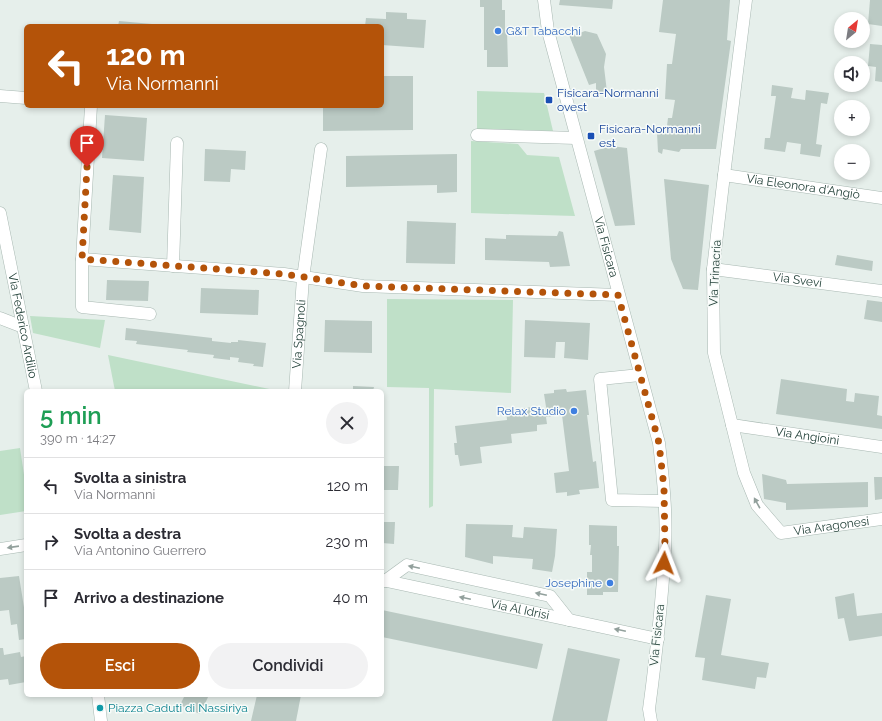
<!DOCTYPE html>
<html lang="it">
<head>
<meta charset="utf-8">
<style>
	body { margin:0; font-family:Raleway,sans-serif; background:#f2f2f3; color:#2b2b33; height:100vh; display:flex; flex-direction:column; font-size:15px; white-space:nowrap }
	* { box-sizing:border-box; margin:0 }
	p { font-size:13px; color:#7c7c81 }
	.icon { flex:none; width:22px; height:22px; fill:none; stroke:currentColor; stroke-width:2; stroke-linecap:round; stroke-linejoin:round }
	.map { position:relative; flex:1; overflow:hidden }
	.sheet { position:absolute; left:24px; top:389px; width:360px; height:308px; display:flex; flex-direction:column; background:#fff; border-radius:6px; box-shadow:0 2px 6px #0003 }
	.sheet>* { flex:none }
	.banner { position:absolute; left:24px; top:24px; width:360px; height:84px; border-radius:6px; box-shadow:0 2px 6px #0003; background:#b45309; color:#fff; overflow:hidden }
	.needle { width:26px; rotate:30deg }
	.tools { position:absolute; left:834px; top:12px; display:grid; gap:8px }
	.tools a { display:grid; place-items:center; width:36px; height:36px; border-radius:50%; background:#fff; box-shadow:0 2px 6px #0003; font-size:20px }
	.pin { position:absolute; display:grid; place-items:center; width:34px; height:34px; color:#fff; margin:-41px -17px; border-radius:50% 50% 50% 0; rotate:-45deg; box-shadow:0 0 4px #0007 }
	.pin .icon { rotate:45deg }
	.me { position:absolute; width:44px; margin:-22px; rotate:3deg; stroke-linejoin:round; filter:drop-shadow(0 0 3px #0008) }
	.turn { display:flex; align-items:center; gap:14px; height:84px; padding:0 16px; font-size:18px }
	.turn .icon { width:52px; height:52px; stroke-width:2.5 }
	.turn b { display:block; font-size:28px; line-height:34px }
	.round { display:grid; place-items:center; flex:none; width:42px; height:42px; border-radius:21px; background:#f2f2f3 }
	.overview { display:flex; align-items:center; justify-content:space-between; height:68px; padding:0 16px }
	h1 { font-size:24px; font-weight:600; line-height:30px; color:#1e9e55 }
	.primary-button { display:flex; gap:8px; margin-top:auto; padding:8px 16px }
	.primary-button a { flex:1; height:46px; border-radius:24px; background:#b45309; color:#fff; font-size:16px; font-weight:600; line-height:46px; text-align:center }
	.primary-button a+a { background:#f2f2f3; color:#2b2b33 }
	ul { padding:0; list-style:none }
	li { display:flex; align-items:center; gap:12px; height:56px; padding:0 16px; border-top:1px solid #e1e1e2 }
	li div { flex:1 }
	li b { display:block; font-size:15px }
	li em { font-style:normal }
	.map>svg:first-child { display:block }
</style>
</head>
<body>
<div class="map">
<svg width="882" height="721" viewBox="0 0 882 721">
	<rect width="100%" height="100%" fill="#e6efeb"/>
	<!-- green -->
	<g fill="#bfe0c8">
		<path d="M477,91L544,93L553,131L477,129Z"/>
		<path d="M471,141L518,144L527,155L559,157L575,216L471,213Z"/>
		<path d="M387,299L513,300L511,393L434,389L433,506L429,508V388L387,387Z"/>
		<path d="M30,316L105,320L100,348L33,333Z"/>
		<path d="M108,355L279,391H115Z"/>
		<path d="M20,448L26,488V511L0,515V451Z"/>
	</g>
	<!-- building -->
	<g fill="#bbcac4">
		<path d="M480,0H502V10H505V30H507L508,67H487V50H484V7H480Z"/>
		<path d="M560,0H613L612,9L559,5Z"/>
		<path d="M663,0H730L727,40L731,41L716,149H681L679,152L663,149L662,154L658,152L657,133L666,134L668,118H672L675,100L665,99L667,64H672L676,34L659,32Z"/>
		<path d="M870,0H882V26L868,24Z"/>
		<path d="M386,12L407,13V19L426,20L424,48L382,45V26H365L366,18L386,19Z"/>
		<path d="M119,21L152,24V26H118Z"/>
		<path d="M585,31L597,34L606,54L604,67L607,92H596V83L589,85L569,35L577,34Z"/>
		<path d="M870,44L882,45V82L875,81L876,67L868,66Z"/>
		<path d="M382,76H413V130L323,131V106H382Z"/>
		<path d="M772,85L793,88L791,98L805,100L806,90L829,93L827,104L821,103L816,144L822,145L820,157L800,154L801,144L787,142L785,152L764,149L765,138H770L776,96H771Z"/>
		<path d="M105,115L147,118L144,161L102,158Z"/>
		<path d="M611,146L627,148L635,225L615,226L594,151Z"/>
		<path d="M205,149L246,151L245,170L231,169L230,182L204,181Z"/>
		<path d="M457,154V192L437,193V185L346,187V156Z"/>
		<path d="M113,175L144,177L141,233L109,230Z"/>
		<path d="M664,179L709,185L698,290L683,289L671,259Z"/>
		<path d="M407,221L456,223L455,264L406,263Z"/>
		<path d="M559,231L563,232L570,266L550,267L549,262L485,260V238L506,239V235L557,236Z"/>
		<path d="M837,255L873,261L872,271L835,265Z"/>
		<path d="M107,280L149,281L148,301L106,300Z"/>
		<path d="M201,288L259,290L258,315L200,313Z"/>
		<path d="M867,300L882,302V322L864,319Z"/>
		<path d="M325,320L372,321V353L324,352Z"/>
		<path d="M525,320L590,323L588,360L564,358L565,342H556L555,358L524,357Z"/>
		<path d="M126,328L212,338V341L231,343V342H238V340L266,343L263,367L253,366L254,364L238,362L239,358L230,357V360L213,358L214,355L187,352L188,350L136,344L137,341L125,340Z"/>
		<path d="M781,379L847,389L846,401L854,402L855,393L879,396L877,415L882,416V429L776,414Z"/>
		<path d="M353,386L374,387L373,391H353Z"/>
		<path d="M566,389L567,392L586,390L589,415H587L593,462L596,461L599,488L579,490L580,494L567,496V492L556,493L554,473L569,471L562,415L546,417L547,424L537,425V431L511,434L512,443L480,447L482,463L460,466L458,455H455L454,443H457L455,426L507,420L506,410L534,407L535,414L547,413L544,394L554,393V390Z"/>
		<path d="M382,466H399L398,490H382Z"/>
		<path d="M762,474L786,480L787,484L868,482V507L786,510V503L764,499Z"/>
		<path d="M874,477H882V499L875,500Z"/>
		<path d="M382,522H395L394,544L382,543Z"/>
		<path d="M466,524L513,525L512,537L523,538L524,527L557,529L555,556L552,572L532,569L533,559L493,556V564L465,557Z"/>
		<path d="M589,525L617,526V546H619L618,592H603V595H587V572H592V555H590L591,545H589Z"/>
		<path d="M19,576L26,620V639L19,640L17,624L11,625L9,610L0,611V578Z"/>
		<path d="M854,593L857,616L882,613V636L849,641L844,618L838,619L835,597Z"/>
		<path d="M706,595L731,599L721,655L769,663L766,678L757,677L755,689L702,680L705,658L695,657Z"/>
		<path d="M382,610L543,644L537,669L382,637Z"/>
		<path d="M0,648H3L4,655L20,652L21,657L26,656V682L9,685L8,679L0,680Z"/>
		<path d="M568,648L620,659L607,721H552Z"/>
		<path d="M185,695H209L200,714L180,705Z"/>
		<path d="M257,695H301L296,721H251Z"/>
	</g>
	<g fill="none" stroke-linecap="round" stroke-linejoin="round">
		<!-- minor casing -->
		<g stroke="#a8b8b2" stroke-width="13">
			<g id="minor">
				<path id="s1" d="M544,0L548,31L659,443C663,478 667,514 665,549C662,603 656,656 649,709L651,721"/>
				<path id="s2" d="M746,0L724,175L713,269L714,353L744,473L757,505L781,533L882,519"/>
				<path d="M0,96L26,98"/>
				<path d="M91,106L82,259V307L150,314"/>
				<path d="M477,135L576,138"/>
				<path id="s3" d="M724,175L882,198"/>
				<path id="s4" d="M0,213L36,391"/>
				<path d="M82,259L284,274L363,286L618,295"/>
				<path d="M173,266L177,143"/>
				<path id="s5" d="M713,269L882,291"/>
				<path d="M0,318L23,327"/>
				<path d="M640,375L600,379L612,500L664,501"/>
				<path id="s6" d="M295,391L303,278L321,149"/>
				<path id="s7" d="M732,425L882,447"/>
				<path d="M0,549L26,545"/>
				<path id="s8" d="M382,580L658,639"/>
				<path d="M385,581L407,565L550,596L569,620"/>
				<path d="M98,695L101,721"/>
			</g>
		</g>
		<!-- minor -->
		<use href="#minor" stroke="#fff" stroke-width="12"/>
	</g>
	<!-- one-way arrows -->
	<defs><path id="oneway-solid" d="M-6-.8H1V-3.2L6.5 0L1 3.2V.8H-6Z"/></defs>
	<g fill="#92a09c">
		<use href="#oneway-solid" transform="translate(757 503) rotate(-119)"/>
		<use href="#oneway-solid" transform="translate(13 547) rotate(172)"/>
		<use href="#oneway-solid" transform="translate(414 567) rotate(-168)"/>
		<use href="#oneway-solid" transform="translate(541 594) rotate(-168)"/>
		<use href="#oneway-solid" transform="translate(465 598) rotate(-168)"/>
		<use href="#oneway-solid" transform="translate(620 630) rotate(-168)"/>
	</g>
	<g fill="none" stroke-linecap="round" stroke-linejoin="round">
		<!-- route -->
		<path stroke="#b45309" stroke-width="7" stroke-dasharray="0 12.6" d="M87,167L82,259L284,274L363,286L618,295L659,443L664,488L665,548L664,563"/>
	</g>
	<!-- markers -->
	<g fill="#3f7fe0" stroke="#f7fbf9" stroke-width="1.5">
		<circle cx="498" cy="31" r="4"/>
		<circle cx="574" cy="411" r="4"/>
		<circle cx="610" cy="583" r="4"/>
	</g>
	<g fill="#1a4fb4" stroke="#f7fbf9" stroke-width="1.5">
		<rect x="545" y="96" width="8" height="8" rx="2"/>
		<rect x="587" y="132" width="8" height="8" rx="2"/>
	</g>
	<circle fill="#0f9aa8" stroke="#f7fbf9" stroke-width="1.5" cx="100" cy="708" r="4"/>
	<g text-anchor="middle" stroke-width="3" stroke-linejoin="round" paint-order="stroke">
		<!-- shop labels -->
		<g font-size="12" fill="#366cbe" stroke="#f7fbf9" text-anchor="end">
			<text x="506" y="35" text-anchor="start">G&amp;T Tabacchi</text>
			<text x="566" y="415">Relax Studio</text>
			<text x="602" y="587">Josephine</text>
		</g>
		<!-- transit labels -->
		<g font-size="12" fill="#164399" stroke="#f7fbf9" text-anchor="start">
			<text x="557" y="97">Fisicara-Normanni<tspan x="557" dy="14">ovest</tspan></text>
			<text x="599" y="133">Fisicara-Normanni<tspan x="599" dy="14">est</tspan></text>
		</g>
		<!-- street labels -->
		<g font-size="12" fill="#24423a" stroke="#f7fbf9">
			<text dy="4" stroke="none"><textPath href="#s3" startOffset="80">Via Eleonora d'Angiò</textPath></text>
			<text dy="4" stroke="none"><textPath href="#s1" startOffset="255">Via Fisicara</textPath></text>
			<text transform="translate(715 273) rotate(-87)" y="4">Via Trinacria</text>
			<text dy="4" stroke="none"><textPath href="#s5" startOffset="85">Via Svevi</textPath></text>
			<text dy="4" stroke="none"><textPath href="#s4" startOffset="115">Via Federico Ardilio</textPath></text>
			<text dy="4" stroke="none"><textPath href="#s6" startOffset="57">Via Spagnoli</textPath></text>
			<text dy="4" stroke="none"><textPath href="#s7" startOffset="76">Via Angioini</textPath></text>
			<text dy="4" stroke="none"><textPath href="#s2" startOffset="601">Via Aragonesi</textPath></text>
			<text dy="4" stroke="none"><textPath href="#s8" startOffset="141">Via Al Idrisi</textPath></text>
			<text transform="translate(657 635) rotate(-84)" y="4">Via Fisicara</text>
		</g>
		<!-- culture labels -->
		<g font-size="12" fill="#0d838f" stroke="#f7fbf9" text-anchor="start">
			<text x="108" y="712">Piazza Caduti di Nassiriya</text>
		</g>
	</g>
</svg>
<div class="tools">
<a><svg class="needle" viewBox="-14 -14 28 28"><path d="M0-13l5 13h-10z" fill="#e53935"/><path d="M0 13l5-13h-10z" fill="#7c7c81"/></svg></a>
<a><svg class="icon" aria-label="sound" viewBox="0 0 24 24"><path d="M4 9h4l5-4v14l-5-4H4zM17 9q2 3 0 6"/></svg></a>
<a>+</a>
<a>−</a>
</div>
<div class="pin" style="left:87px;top:167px;background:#d93025"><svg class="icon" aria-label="arrive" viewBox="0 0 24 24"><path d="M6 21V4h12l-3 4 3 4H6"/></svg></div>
<svg class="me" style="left:664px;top:563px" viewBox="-20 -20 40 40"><path d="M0-17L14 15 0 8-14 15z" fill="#b45309" stroke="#fff" stroke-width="4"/></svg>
<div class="banner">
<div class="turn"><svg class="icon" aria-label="left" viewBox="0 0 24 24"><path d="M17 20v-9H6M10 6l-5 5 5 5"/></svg><div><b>120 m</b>Via Normanni</div></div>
</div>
<section class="sheet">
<div class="overview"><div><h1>5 min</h1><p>390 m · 14:27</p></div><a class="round"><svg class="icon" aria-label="close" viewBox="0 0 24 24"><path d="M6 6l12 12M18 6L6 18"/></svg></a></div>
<ul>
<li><svg class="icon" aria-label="left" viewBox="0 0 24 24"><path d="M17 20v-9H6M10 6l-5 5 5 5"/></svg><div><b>Svolta a sinistra</b><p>Via Normanni</p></div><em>120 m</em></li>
<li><svg class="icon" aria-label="right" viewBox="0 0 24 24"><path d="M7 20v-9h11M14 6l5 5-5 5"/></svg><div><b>Svolta a destra</b><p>Via Antonino Guerrero</p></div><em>230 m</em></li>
<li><svg class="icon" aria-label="arrive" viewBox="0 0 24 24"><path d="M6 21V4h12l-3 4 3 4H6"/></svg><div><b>Arrivo a destinazione</b></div><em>40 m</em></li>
</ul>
<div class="primary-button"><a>Esci</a><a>Condividi</a></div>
</section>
</div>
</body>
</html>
